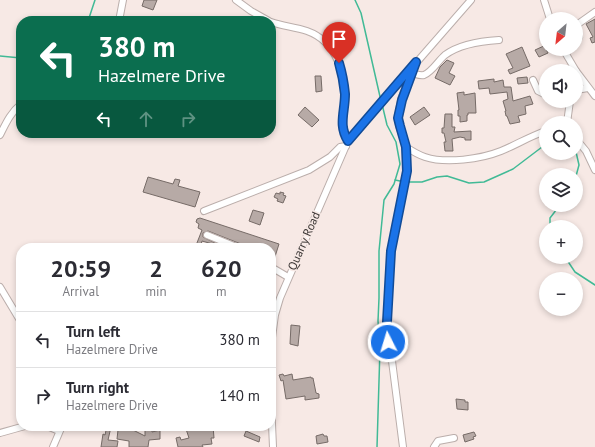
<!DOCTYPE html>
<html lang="en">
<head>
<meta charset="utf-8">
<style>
	body { margin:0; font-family:"PT Sans",sans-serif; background:#f7f7f7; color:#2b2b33; height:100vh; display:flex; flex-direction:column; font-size:15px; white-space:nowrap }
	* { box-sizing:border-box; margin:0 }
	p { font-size:13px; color:#7c7c81 }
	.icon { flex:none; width:22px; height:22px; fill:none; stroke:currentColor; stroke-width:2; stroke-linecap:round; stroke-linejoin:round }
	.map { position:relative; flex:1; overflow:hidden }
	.details { position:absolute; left:16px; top:243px; width:260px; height:188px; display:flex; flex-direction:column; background:#fff; border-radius:16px; box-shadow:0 2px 6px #0003 }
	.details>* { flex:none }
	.top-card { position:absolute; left:16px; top:16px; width:260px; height:122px; border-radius:16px; box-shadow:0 2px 6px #0003; background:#0b6e4f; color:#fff; overflow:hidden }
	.needle { width:26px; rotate:208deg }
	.buttons { position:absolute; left:539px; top:12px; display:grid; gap:8px }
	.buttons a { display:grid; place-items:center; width:44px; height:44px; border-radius:50%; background:#fff; box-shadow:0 2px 6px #0003; font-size:20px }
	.pin { position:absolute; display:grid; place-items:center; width:34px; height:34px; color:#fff; margin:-41px -17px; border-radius:50% 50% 50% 0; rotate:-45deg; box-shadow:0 0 4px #0007 }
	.pin .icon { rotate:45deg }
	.me { position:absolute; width:44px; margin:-22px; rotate:355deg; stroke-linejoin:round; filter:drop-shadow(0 0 3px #0008) }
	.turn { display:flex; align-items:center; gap:14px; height:84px; padding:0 16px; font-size:18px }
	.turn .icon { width:52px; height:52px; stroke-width:2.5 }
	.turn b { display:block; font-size:28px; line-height:34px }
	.lanes { display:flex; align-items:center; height:38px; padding:0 16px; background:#0003; justify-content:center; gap:20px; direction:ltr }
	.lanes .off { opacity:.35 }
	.eta { display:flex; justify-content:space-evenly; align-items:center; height:68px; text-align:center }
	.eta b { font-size:24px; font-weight:700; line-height:28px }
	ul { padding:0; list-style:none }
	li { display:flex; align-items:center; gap:12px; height:56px; padding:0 16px; border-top:1px solid #e1e1e2 }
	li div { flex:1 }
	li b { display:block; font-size:15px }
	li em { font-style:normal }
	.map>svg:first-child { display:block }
</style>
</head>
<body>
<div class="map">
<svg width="595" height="447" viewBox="0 0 595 447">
	<rect width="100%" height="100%" fill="#f7e9e5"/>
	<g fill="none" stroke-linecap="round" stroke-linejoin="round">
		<!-- stream -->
		<g stroke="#41ba96" stroke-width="1.5">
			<path d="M355,0L361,13L381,101"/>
			<path d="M88,21L95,0"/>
			<path d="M0,56L21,58"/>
			<path d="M576,152L579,165L576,176"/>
			<path d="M395,180L400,181"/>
			<path d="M409,182H422L437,177L447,176L469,183L484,182L513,169L546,144"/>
			<path d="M550,227V218L560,205"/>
			<path d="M565,257L575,272L595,285"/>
			<path d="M377,447L380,348L378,321L379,298V251L384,200L394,184L400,164L396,142L387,125L382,104"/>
		</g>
	</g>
	<!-- building -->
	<g fill="#b7aaa6" stroke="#766b67">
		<path d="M144,0H157L153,10L142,6Z"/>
		<path d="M595,19V42L592,43L590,38L593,37L586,24Z"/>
		<path d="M546,45V49L548,53L539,57L535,50Z"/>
		<path d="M522,47L530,66L510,74L508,70L513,68L506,54Z"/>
		<path d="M447,60L454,63L449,73L455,76L450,85L435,78L440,67Z"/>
		<path d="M315,76H321L322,91L316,92Z"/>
		<path d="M527,77L528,83L518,84L517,78Z"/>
		<path d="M494,79V82L503,80L504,87H511L513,101L530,96L533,104L525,106L526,114L518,116L520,122L510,124L507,116H506L505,111H506L503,101L508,99L507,92L490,94L489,88L479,89L478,81Z"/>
		<path d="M464,92V95L475,93L476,113H468V115H467V121L460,122V116H458V110H459L457,93Z"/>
		<path d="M305,107L319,120L312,127L298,115Z"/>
		<path d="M424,107L430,115L415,125L410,117Z"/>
		<path d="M445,114H452V127H455L454,132L471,131V140H465V138L460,137L452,139L453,151H445L444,142H446L444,133H442V128H444Z"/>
		<path d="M148,177L173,184L175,179L180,180L178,186L200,192L195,207L143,192Z"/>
		<path d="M280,192L284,193L283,195L286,196L283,203L277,201L278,199L274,197L276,193L280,194Z"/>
		<path d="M253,210L264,213L260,225L249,221Z"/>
		<path d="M200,218L279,244L273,263H271V248H244L241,244L208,231L203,233V237L217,244L216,245L202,241L200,248H195L202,230L198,228L199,224L196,222L197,219Z"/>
		<path d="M291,325L300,326L298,346L290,344Z"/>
		<path d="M283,374L284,376L292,374L293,380L311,377V378H313L316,393L319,394V398L305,400V396L286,399L283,380L281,381L279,375Z"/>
		<path d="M456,399L465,400V402H468V410L457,409Z"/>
		<path d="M107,426L111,427L108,440L118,441L117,447H101L103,434L105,435Z"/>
		<path d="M194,426H213L214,438H211L212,444L202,445L203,447H178L176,438L180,437L181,440L189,438L186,429Z"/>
		<path d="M123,429H131L145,436V429H152V432L160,430V439L149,440L148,447H129V441L117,439L118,430H123Z"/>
		<path d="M246,431L260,437L259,442L244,436Z"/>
		<path d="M474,432L476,436L473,437L474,439L465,442L463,435Z"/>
		<path d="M323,434L324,436H327L328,442L317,444L316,436Z"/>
	</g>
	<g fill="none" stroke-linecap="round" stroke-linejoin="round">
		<!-- minor casing -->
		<g stroke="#bbaeab" stroke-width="8">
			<g id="minor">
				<path d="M236,0L251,11L269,21"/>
				<path d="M544,0L550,19"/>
				<path d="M119,21L123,0"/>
				<path d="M271,22C282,26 295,27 307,31C338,42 346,76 344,105C344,120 339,127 348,141"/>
				<path d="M579,37L576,31L578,24L595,12"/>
				<path d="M563,49L576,71"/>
				<path d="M576,71L595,96"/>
				<path d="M412,73C416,74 420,76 424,75C432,72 438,61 445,55C460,44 482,41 499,40"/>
				<path d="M533,80L538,91L546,95"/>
				<path d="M576,90L588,88"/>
				<path d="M567,123L570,101"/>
				<path d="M0,135C6,123 11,112 21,104"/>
				<path d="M576,139L586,151L595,170"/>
				<path d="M406,147C412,151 419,155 425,157C446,164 481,159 501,151C516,145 530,136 546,131"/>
				<path d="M204,211L309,170L330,157L340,147L346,146"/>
				<path d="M207,235L239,248"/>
				<path d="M271,267L288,277"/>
				<path d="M0,287L21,322"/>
				<path d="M271,345L275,315L280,298L348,141L471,0"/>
				<path d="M271,401L273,447"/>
				<path d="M47,426L59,431"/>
				<path d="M0,433L25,426"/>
				<path d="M53,447L62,426"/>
				<path d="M403,447L387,322L391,251L407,171L406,147L399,126L398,118L401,99L414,67"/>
				<path d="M434,447L438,441L454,438"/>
			</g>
		</g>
		<!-- minor -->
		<use href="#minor" stroke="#fff" stroke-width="6"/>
	</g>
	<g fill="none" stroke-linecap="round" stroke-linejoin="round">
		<!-- route casing -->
		<g stroke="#114b97" stroke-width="10">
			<path id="route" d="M339,63C342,73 344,84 345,94C345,112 338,125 348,141L416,62L402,100L398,118L400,126L406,147L407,171L391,251L387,322L388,342"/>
		</g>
		<!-- route -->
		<use href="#route" stroke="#1a73e8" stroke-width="7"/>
	</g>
	<g text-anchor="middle" stroke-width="3.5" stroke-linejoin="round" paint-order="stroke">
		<!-- street labels -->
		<g font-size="12" fill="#3d3836" stroke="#f7e9e5">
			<text transform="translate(304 241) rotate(-66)" y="4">Quarry Road</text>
		</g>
	</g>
</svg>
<div class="buttons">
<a><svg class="needle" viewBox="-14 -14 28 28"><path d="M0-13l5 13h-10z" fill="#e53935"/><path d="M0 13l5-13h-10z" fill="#7c7c81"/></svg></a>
<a><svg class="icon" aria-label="sound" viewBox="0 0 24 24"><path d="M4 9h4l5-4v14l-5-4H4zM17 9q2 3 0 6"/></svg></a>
<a><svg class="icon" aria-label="search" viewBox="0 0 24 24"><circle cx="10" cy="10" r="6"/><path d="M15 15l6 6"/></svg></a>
<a><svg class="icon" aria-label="layers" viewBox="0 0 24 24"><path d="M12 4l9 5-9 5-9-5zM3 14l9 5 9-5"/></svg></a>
<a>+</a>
<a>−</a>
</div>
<div class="pin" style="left:339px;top:63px;background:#d93025"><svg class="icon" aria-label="arrive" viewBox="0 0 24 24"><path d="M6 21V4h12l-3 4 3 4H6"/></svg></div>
<svg class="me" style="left:388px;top:342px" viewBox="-20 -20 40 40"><circle r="17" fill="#1a73e8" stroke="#fff" stroke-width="3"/><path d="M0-11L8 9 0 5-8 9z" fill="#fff"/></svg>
<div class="top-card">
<div class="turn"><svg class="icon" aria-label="left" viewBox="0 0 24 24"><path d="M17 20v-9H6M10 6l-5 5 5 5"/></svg><div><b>380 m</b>Hazelmere Drive</div></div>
<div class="lanes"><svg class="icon" aria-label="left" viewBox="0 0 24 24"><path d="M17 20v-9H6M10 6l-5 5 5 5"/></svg><svg class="icon off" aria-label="ahead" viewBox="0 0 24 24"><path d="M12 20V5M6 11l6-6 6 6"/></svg><svg class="icon off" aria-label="right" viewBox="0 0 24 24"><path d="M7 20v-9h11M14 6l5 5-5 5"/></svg></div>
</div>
<section class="details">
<div class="eta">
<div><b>20:59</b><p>Arrival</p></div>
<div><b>2</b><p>min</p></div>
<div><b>620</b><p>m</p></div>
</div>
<ul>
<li><svg class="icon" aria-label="left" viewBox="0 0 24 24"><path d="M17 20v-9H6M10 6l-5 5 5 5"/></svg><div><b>Turn left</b><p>Hazelmere Drive</p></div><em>380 m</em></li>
<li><svg class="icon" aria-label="right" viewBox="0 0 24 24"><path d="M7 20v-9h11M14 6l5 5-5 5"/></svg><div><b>Turn right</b><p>Hazelmere Drive</p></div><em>140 m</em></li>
</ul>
</section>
</div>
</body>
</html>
